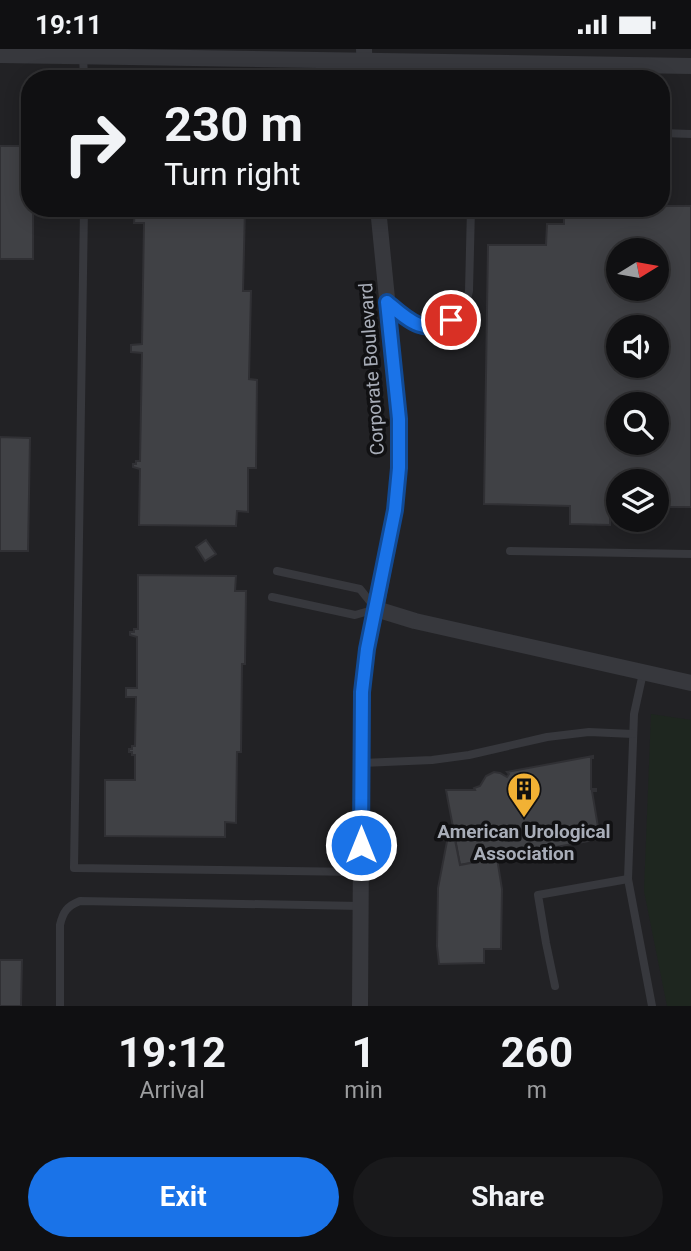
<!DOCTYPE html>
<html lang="en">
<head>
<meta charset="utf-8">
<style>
	body { margin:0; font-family:Roboto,sans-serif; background:#19191b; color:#f1f3f6; height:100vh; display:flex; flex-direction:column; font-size:26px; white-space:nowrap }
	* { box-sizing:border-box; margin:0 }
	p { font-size:23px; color:#9c9d9f }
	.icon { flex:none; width:38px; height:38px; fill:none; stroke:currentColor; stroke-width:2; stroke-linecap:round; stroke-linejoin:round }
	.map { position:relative; height:957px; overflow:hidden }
	.details { display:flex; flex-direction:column; background:#101012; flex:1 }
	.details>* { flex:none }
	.banner { position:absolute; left:21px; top:21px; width:649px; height:147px; border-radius:28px; box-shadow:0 4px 18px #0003,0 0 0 2px #303032; background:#101012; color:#f1f3f6; overflow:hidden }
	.needle { width:46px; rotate:79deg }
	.fabs { position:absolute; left:606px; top:189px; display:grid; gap:14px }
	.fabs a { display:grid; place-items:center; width:63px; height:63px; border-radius:50%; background:#101012; box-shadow:0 4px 18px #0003,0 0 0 2px #303032; font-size:35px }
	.pin { position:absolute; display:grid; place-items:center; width:60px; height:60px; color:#fff; margin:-30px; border:4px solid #fff; border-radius:50%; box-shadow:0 2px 7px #0007 }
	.me { position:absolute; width:77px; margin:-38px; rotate:0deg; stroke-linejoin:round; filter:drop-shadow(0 0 5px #0008) }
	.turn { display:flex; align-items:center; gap:24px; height:147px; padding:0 28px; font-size:32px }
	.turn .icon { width:91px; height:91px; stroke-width:2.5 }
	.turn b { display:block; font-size:49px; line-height:60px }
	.eta { display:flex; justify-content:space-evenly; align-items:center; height:119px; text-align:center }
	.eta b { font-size:42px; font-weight:700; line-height:49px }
	.cta { display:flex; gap:14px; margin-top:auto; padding:14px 28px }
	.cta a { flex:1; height:80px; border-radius:42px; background:#1a73e8; color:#fff; font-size:28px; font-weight:700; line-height:80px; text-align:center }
	.cta a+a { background:#19191b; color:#f1f3f6 }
	.status { display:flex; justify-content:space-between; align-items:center; height:49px; padding:0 35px; background:#101012; direction:ltr }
	.status svg { height:19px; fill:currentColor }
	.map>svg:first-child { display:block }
</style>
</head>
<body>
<div class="status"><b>19:11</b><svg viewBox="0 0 49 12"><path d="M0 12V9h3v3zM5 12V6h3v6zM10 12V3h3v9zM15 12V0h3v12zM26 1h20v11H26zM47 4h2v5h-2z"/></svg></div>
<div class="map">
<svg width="691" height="957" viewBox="0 0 691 957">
	<rect width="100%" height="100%" fill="#161618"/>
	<!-- built -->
	<path fill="#222225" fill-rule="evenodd" d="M0,0H691V957H0ZM30,30H662V159H30ZM618,201H656V240H618ZM618,278H656V317H618ZM618,355H656V394H618ZM618,432H656V471H618Z"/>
	<!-- green -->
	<path fill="#1e261f" d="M651,665L691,671V957H667L644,842Z"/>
	<!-- building -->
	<g fill="#404145" stroke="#303034" stroke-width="2" fill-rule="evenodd">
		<path d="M0,97H30V159H33V210H0Z"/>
		<path d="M662,157H691V458H656V432H618V457H610V476L570,475V457L484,455L488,196H546L547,175H564V159H662ZM618,201H656V240H618ZM618,278H656V317H618ZM618,355H656V394H618Z"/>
		<path d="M135,159H245L243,242H251L249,330L257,331L256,419H248V463L237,462L236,477L139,476L140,420L133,418V415H136V412H140L142,304L131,303V296L142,295L144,174H134Z"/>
		<path d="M0,388L30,389L28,502H0Z"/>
		<path d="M206,491L216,505L205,512L196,498Z"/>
		<path d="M138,526L236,527L235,542H246L245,615H242L241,703H237L236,774L225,773V788L105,787V731H135V706H132V703H129V700H132V697H135L136,648H126V639H137V588L130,586V583H134V580H138Z"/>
		<path d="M593,707V709H591V740H596V742H592L600,790L512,806V808L503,811V808L460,816L446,741H475L474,739L480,737L486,727L494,723L500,724L507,728L509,725L507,723Z"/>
		<path d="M448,787L455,791L460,816L497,809L502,840L501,900H484V914L439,915L437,897L438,839Z"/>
		<path d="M0,911H22L21,957H0Z"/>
	</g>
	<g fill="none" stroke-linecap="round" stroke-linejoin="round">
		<!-- service -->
		<g stroke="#37383d" stroke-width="8">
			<path d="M83,6L84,30"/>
			<path d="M662,84L691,85"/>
			<path d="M84,159L74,819L361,823"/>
			<path d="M389,254C396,260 403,268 410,273C426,282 450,277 461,263C466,257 467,250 469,242L471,159"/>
			<path d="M510,502L691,505"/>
			<path d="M272,548L355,566L376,560L360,540L277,522"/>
			<path d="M643,624L634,665L628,830L652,957"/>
			<path d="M362,714L432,711L469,706L547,688L589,683L633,685"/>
			<path d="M555,937L546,894L538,846L628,830"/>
			<path d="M60,957V876C63,863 67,857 80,852L361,857"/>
		</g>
		<!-- minor -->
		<g stroke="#37383d" stroke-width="16">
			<path d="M364,0L365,30"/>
			<path d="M0,6L691,17"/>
			<path d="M376,560L395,461L399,419V370L378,159"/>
			<path d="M360,957L362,643L367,600L376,560L415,572L691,634"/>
		</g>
	</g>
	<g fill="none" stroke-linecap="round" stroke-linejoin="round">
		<!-- route casing -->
		<g stroke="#114b97" stroke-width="18">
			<path id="route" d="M361,796L362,643L367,600L395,461L399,419V370L387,253C407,270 424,288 451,271"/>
		</g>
		<!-- route -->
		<use href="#route" stroke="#1a73e8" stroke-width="12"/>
	</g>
	<!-- icons -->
	<defs>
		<g id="building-pin" transform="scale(1.75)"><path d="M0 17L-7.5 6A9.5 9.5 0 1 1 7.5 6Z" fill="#f2b134" stroke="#111113"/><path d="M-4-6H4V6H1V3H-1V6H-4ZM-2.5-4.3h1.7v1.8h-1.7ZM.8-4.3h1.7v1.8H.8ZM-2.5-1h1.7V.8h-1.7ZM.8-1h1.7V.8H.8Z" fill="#111"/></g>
	</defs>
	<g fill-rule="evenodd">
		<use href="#building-pin" x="524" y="740"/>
	</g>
	<g text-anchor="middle" stroke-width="7" stroke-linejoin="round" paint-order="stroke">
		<!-- street labels -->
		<g font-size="19" fill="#a8adb8" stroke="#111113">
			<text transform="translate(371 320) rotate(-94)" y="7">Corporate Boulevard</text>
		</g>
		<!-- poi labels -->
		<g font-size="19" font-weight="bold" fill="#a8adb8" stroke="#111113">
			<text x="524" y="789">American Urological<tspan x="524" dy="22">Association</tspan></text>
		</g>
	</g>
</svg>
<div class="fabs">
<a><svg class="needle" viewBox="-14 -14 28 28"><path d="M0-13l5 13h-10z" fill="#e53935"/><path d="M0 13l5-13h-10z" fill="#9c9d9f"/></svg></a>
<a><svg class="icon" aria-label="sound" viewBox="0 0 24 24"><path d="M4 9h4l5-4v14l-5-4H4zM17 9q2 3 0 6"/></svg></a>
<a><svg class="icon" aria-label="search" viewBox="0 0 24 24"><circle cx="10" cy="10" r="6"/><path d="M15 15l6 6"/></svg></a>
<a><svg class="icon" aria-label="layers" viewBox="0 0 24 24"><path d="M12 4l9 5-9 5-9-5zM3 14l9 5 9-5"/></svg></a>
</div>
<div class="pin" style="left:451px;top:271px;background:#d93025"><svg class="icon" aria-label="arrive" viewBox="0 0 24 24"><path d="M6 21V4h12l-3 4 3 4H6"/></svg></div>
<svg class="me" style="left:361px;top:796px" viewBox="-20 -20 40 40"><circle r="17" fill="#1a73e8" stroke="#fff" stroke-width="3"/><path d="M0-11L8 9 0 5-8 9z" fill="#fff"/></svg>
<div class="banner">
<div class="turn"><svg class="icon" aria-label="right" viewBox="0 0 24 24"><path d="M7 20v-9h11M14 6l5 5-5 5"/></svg><div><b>230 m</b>Turn right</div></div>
</div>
</div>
<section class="details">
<div class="eta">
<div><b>19:12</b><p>Arrival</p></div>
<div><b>1</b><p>min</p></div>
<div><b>260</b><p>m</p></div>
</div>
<div class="cta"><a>Exit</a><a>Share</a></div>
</section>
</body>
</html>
